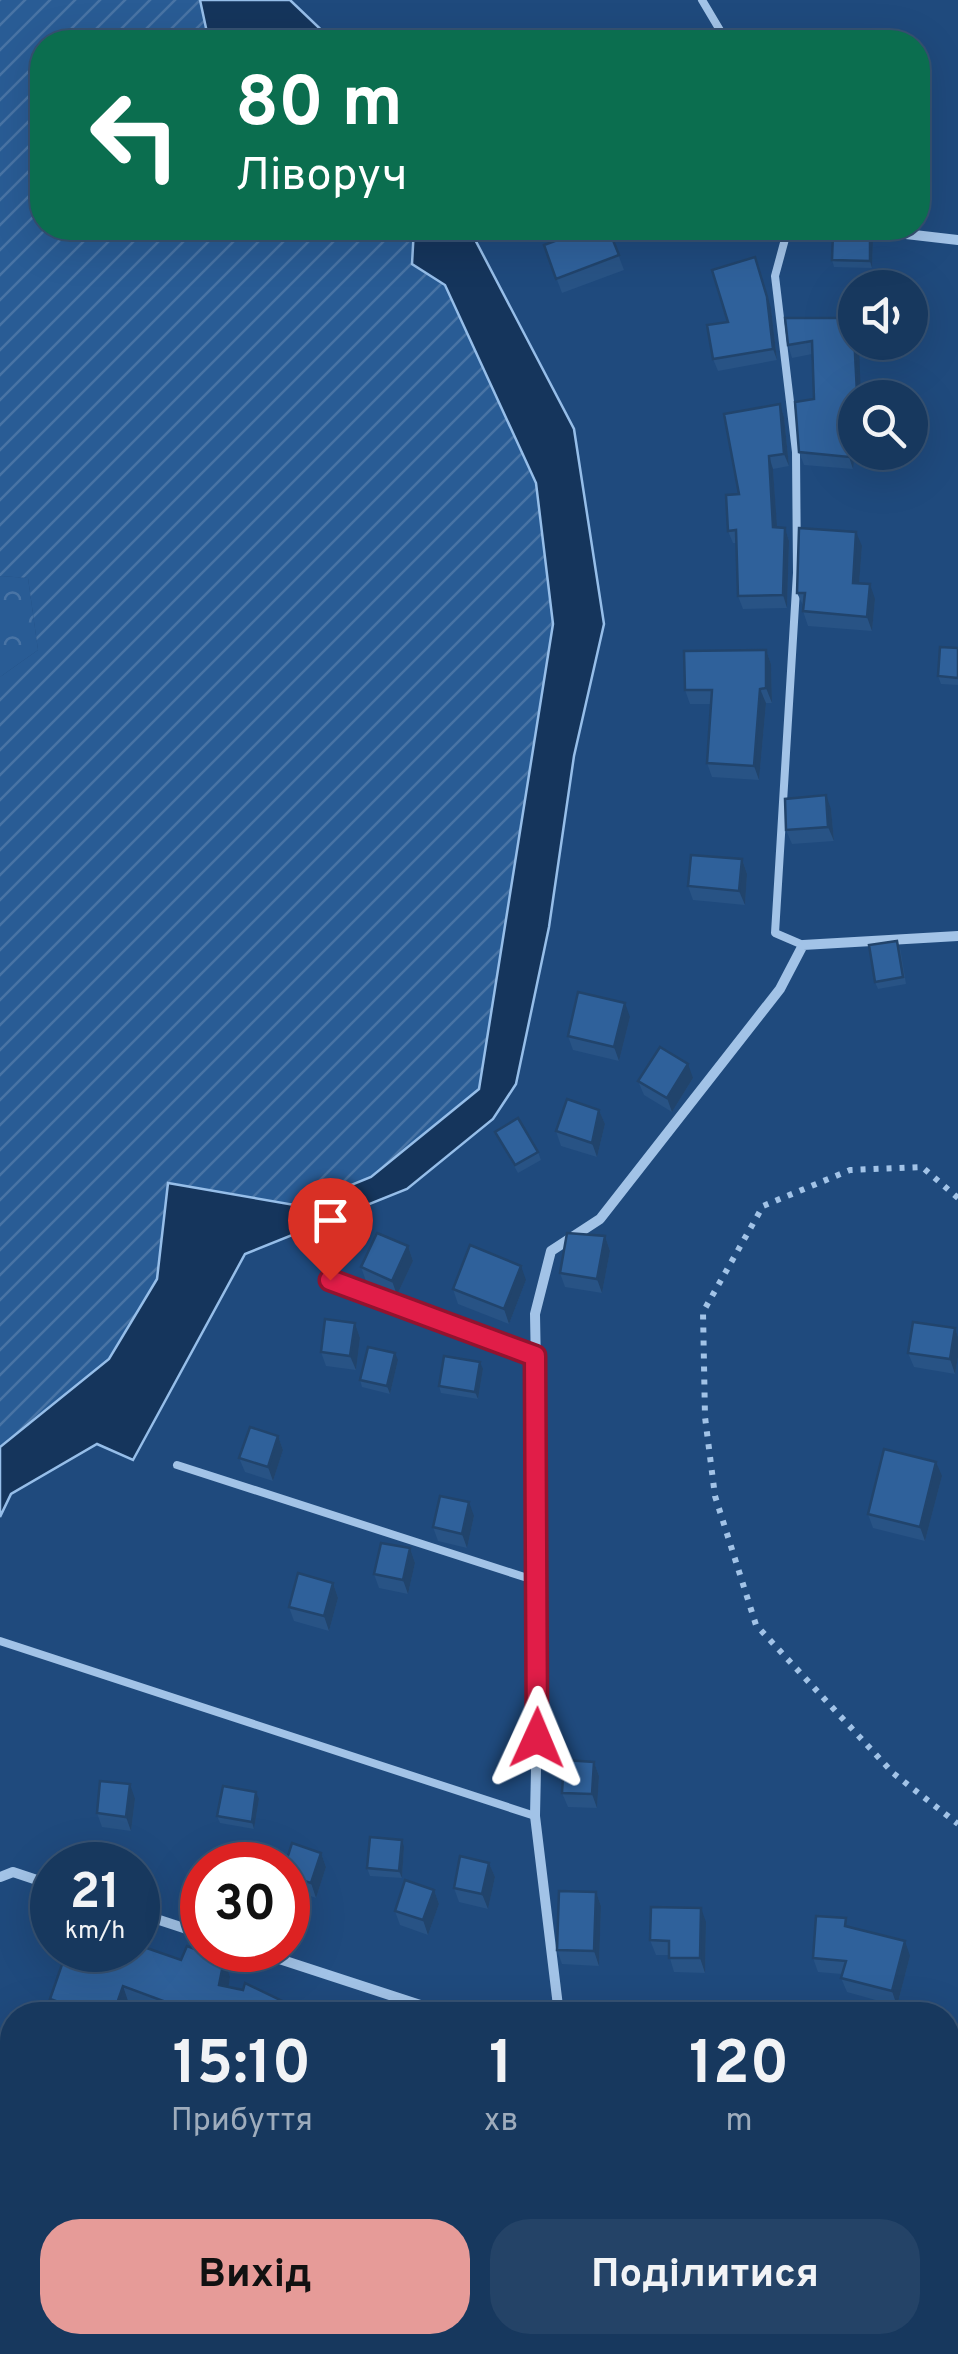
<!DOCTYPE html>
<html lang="uk">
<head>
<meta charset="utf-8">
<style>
	body { margin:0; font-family:Overpass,sans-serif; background:#244367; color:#f1f3f6; height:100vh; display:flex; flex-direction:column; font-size:38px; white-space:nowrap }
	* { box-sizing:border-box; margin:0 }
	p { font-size:32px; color:#9eacbc }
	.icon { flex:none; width:55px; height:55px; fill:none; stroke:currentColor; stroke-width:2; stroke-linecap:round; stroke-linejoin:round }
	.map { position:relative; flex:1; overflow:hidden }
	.sheet { position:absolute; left:0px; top:2002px; width:960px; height:352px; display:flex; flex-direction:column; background:#17385e; border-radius:40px 40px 0 0; box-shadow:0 10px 40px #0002,0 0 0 2px #365273 }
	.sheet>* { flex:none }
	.guide { position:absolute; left:30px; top:30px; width:900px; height:210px; border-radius:40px; box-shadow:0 10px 40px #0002,0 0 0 2px #365273; background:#0b6e4f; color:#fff; overflow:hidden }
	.fabs { position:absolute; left:838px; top:270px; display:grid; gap:20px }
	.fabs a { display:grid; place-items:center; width:90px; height:90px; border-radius:50%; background:#17385e; box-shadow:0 10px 40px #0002,0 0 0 2px #365273; font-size:50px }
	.speed { position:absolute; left:30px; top:1842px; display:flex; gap:20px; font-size:50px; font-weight:700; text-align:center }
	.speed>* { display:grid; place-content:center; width:130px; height:130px; border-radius:50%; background:#17385e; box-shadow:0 10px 40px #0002,0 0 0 2px #365273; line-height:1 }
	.speed small { font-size:25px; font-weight:400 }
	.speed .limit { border:15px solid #d22; background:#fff; color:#111 }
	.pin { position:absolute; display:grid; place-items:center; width:85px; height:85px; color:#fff; margin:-102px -42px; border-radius:50% 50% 50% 0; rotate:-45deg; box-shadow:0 0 10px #0007 }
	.pin .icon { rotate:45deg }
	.me { position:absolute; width:110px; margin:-55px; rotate:1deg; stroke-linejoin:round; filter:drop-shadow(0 0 8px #0008) }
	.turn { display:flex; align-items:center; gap:35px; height:210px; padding:0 40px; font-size:45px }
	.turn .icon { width:130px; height:130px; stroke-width:2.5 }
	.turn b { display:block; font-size:70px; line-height:85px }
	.eta { display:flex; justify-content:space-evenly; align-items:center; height:170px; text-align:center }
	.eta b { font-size:60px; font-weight:700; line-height:70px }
	.cta { display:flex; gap:20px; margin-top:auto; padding:20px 40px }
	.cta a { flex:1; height:115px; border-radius:40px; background:#e69b98; color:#111; font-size:40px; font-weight:700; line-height:115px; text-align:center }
	.cta a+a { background:#244367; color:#f1f3f6 }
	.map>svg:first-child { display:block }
</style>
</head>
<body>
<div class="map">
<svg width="958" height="2354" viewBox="0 0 958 2354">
	<defs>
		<pattern id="forest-crowns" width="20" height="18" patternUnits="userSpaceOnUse" patternTransform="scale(2.5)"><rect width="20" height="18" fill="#295c95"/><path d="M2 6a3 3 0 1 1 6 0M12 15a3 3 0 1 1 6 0" fill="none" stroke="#4974a5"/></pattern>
		<pattern id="garden-furrows" width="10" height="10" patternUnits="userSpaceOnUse" patternTransform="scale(2.5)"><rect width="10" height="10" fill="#295c95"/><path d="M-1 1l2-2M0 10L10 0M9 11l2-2" fill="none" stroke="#4974a5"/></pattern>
	</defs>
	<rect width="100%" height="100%" fill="#1f4a7d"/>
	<!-- forest -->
	<path fill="url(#forest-crowns)" d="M0,576L28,578L38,650L0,677Z"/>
	<!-- garden -->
	<path fill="url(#garden-furrows)" d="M0,0H200L209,42H42V228H414L412,264L445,285L536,483L553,624L479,1089L371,1177L300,1206L168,1183L157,1279L109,1359L0,1447V677L38,650L28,578L0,576Z"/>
	<!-- water -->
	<g fill="#15355c" stroke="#96bee9" stroke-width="2.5">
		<path d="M200,0H290L334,42H209Z"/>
		<path d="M414,228H469L574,429L604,624L574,756L549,927L516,1084L493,1119L407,1189L245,1254L133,1460L97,1444L11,1494L0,1517V1447L109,1359L157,1279L168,1183L300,1206L371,1177L479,1089L553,624L536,483L445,285L412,264Z"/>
		<path d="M0,2125L12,2131V2342H864L877,2354H0Z"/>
	</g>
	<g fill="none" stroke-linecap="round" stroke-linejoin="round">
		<!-- path -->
		<path stroke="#a2c3e7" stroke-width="6" stroke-dasharray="5 8" stroke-linecap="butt" d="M958,1198L922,1167L850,1170L763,1206L703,1312L705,1417L715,1496L756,1625L893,1773L958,1824"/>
		<!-- lane -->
		<g stroke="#a2c3e7" stroke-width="8">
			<path d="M702,0L727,42"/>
			<path d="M788,228L775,276L796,452L797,573L775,933L803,945"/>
			<path d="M330,1280L535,1356"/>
			<path d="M177,1465L540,1582"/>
			<path d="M0,1641L535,1816"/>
		</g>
		<!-- street -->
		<g stroke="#a2c3e7" stroke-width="10">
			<path d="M854,228L958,240"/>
			<path d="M0,1877L13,1872L52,1885"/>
			<path d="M138,1913L202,1934"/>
			<path d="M252,1950L451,2015"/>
			<path d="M558,2006L535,1816L540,1582L535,1314L551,1251L600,1219L780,989L803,945L958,936"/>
			<path d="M544,2015L558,2006L621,2015"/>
			<path d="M948,2066L958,2069"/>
		</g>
	</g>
	<!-- wall -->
	<g fill="#285385">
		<path d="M608,228L624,270L562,293L544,245Z"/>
		<path d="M870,234L873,241L872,268L834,267L832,260Z"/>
		<path d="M771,308L777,360L718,371L713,359L728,322Z"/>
		<path d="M855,318V342H869V344L859,346L853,469L804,465L799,452L814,399L812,354L792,358L788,345Z"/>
		<path d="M780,404L784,417L789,466L773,469L777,528H785L789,541L787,608L743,609L738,596L736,543H733L728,531L739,494Z"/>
		<path d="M862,546L859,583L875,599L872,631L808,626L803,611L804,607L797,593Z"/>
		<path d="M958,648V685L941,684L938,676Z"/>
		<path d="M766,650L771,664L772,703H766L759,780L712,777L707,763L711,704H690L685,690Z"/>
		<path d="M831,809L834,841L792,844L786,830Z"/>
		<path d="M742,859L747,874L745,905L693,900L688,886Z"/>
		<path d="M900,948L906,984L878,989L875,982Z"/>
		<path d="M630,1017L619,1061L573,1050L568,1036Z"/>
		<path d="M693,1078L672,1112L644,1095L638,1081Z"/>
		<path d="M599,1110L605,1124L597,1157L561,1146L556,1131Z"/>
		<path d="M495,1132L538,1152L541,1160L518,1173Z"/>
		<path d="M605,1236L610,1251L602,1293L565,1287L560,1273Z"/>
		<path d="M408,1246L413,1261L397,1295L366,1281L361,1267Z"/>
		<path d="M526,1280L509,1324L458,1304L453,1289Z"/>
		<path d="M355,1323L360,1338L356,1370L326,1366L321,1352Z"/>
		<path d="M955,1328L958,1337V1357L955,1374L914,1367L908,1353Z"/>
		<path d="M398,1360L390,1394L362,1387L360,1380Z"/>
		<path d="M483,1369L478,1399L441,1393L439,1386Z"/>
		<path d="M278,1436L283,1450L273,1481L245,1472L239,1458Z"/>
		<path d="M942,1476L925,1541L873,1528L868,1514Z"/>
		<path d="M474,1516L467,1548L438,1541L433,1527Z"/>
		<path d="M410,1548L415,1563L408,1594L379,1588L374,1574Z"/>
		<path d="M333,1583L338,1598L329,1631L294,1621L289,1607Z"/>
		<path d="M594,1762L599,1776L597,1808L568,1807L562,1793Z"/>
		<path d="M135,1799L131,1831L102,1827L97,1813Z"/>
		<path d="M259,1799L254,1829L220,1823L217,1816Z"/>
		<path d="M404,1847L402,1878L370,1876L367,1868Z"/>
		<path d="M321,1853L326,1867L316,1898L288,1888V1865Z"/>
		<path d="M489,1863L495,1877L488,1909L459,1902L454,1888Z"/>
		<path d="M434,1890L439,1904L428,1935L400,1925L395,1911Z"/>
		<path d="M596,1892L601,1906L599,1966L562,1964L557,1950Z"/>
		<path d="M706,1922L705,1973L674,1972L669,1955H656L650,1940Z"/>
		<path d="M849,1927L910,1956L897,2006L847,1992L841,1978L842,1974L818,1972L813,1958Z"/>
		<path d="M67,1950L230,1977L228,1987L297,2008L300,2015H159L129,2004L125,2015H56L50,1999Z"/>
		<path d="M948,2120H951L952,2124L958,2126V2178L948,2176Z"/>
	</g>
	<!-- shaded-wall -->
	<g fill="#21446c">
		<path d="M870,234L873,241L872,268L870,261Z"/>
		<path d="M759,269L771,308L777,360L773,349Z"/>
		<path d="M855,342H857L859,346L861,398H856Z"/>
		<path d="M780,404L784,417L789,466L784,454Z"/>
		<path d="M855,408V452L853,469L849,457Z"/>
		<path d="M769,456L773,469L778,540L773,527Z"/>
		<path d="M785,528L789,541L787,608L783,595Z"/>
		<path d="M856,532L862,546L858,597L853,583Z"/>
		<path d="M870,584L875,599L872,631L867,617Z"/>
		<path d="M766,650L771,664L772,703L766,688Z"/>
		<path d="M760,689L766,703L759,780L754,766Z"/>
		<path d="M826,795L831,809L834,841L828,827Z"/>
		<path d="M742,859L747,874L745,905L739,891Z"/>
		<path d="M625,1003L630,1017L619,1061L614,1047Z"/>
		<path d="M688,1064L693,1078L672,1112L667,1098Z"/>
		<path d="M599,1110L605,1124L597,1157L592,1143Z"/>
		<path d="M605,1236L610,1251L602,1293L597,1279Z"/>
		<path d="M408,1246L413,1261L397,1295L392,1281Z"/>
		<path d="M521,1266L526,1280L509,1324L504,1309Z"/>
		<path d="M355,1323L360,1338L356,1370L350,1356Z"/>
		<path d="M955,1328L958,1337V1357L955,1374L950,1359Z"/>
		<path d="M395,1353L398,1360L390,1394L387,1386Z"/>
		<path d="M480,1362L483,1369L478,1399L475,1392Z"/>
		<path d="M278,1436L283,1450L273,1481L268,1467Z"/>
		<path d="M936,1462L942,1476L925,1541L920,1527Z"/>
		<path d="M469,1502L474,1516L467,1548L462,1534Z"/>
		<path d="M410,1548L415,1563L408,1594L403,1580Z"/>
		<path d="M333,1583L338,1598L329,1631L324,1616Z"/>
		<path d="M594,1762L599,1776L597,1808L592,1794Z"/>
		<path d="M130,1784L135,1799L131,1831L126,1817Z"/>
		<path d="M256,1792L259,1799L254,1829L252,1822Z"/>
		<path d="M402,1840L404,1847L402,1878L399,1871Z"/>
		<path d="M321,1853L326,1867L316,1898L311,1883Z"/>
		<path d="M489,1863L495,1877L488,1909L482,1894Z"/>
		<path d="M434,1890L439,1904L428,1935L423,1920Z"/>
		<path d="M596,1892L601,1906L599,1966L594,1951Z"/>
		<path d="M701,1908L706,1922L705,1973L700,1958Z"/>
		<path d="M905,1941L910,1956L897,2006L892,1991Z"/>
		<path d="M224,1960L230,1977L226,2002L219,1985Z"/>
		<path d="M123,1986L129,2004L125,2015H113Z"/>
	</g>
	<!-- building -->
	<g fill="#2f619b" stroke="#21446c" stroke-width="2.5">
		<path d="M590,228H608L619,255L556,279L544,245Z"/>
		<path d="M833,233L870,234V261L832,260Z"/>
		<path d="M755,257L767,297L773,349L713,359L707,325L728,322L712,270Z"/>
		<path d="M785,318H855L854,334L857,393L856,398H855L849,457L799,452L795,402L814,399L812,341L788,345Z"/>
		<path d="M780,404L784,454L769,456L773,527L785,528L783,595L738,596L736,530L728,531L726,495L739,494L724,414Z"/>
		<path d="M799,528L856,532L853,583L870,584L867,617L803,611L805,593H797Z"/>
		<path d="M940,647L958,648V678L938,676Z"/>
		<path d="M766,650V688L760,689L754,766L707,763L712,690H685L684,651Z"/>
		<path d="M826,795L828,827L786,830L785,799Z"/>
		<path d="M691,855L742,859L739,891L688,886Z"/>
		<path d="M897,941L903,977L875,982L869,945Z"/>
		<path d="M578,992L625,1003L614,1047L568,1036Z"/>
		<path d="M660,1047L688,1064L667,1098L638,1081Z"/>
		<path d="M567,1099L599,1110L592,1143L556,1131Z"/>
		<path d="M518,1118L538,1152L515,1165L495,1132Z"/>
		<path d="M377,1233L408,1246L392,1281L361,1267Z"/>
		<path d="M567,1233L605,1236L597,1279L560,1273Z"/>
		<path d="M470,1245L521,1266L504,1309L453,1289Z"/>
		<path d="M325,1319L355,1323L350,1356L321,1352Z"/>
		<path d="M913,1322L955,1328L950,1359L908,1353Z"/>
		<path d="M368,1347L395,1353L387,1386L360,1380Z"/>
		<path d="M444,1356L480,1362L475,1392L439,1386Z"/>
		<path d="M250,1427L278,1436L268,1467L239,1458Z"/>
		<path d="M884,1449L936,1462L920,1527L868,1514Z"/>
		<path d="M440,1496L469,1502L462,1534L433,1527Z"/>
		<path d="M381,1543L410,1548L403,1580L374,1574Z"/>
		<path d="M298,1573L333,1583L324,1616L289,1607Z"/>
		<path d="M564,1760L594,1762L592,1794L562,1793Z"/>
		<path d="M100,1781L130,1784L126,1817L97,1813Z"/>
		<path d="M223,1786L256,1792L252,1822L217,1816Z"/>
		<path d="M370,1837L402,1840L399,1871L367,1868Z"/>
		<path d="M292,1843L321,1853L311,1883L288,1876V1865H285Z"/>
		<path d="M460,1856L489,1863L482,1894L454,1888Z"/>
		<path d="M405,1880L434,1890L423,1920L395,1911Z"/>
		<path d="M559,1891L596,1892L594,1951L557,1950Z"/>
		<path d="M651,1907L701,1908L700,1958H669V1941L650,1940Z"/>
		<path d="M816,1916L846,1918L845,1926L905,1941L892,1991L841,1978L846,1961L813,1958Z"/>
		<path d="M138,1945L181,1960L187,1946L224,1960L219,1985L243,1990L245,1983L297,2008L294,2015H201L123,1986L113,2015H96L50,1999L67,1950H138Z"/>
		<path d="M948,2120H951L950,2124L958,2126V2165L948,2163Z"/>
	</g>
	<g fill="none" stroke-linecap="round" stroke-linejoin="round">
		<!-- route casing -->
		<g stroke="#92132f" stroke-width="25">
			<path id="route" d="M330,1280L535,1356L537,1738"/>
		</g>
		<!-- route -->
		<use href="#route" stroke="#e11d48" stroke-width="18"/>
	</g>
</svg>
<div class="fabs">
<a><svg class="icon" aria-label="sound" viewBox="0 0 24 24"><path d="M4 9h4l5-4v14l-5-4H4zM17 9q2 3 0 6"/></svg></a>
<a><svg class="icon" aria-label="search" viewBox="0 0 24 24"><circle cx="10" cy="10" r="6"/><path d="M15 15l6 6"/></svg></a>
</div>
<div class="speed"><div>21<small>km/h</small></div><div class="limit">30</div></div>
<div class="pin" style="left:330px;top:1280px;background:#d93025"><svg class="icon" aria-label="arrive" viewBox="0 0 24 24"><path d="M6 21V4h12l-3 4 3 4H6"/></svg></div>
<svg class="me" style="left:537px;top:1738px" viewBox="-20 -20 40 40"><path d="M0-17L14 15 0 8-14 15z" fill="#e11d48" stroke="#fff" stroke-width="4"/></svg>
<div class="guide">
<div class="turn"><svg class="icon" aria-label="left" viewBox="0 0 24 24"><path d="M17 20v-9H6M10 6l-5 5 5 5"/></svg><div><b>80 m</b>Ліворуч</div></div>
</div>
<section class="sheet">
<div class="eta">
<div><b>15:10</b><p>Прибуття</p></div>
<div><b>1</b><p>хв</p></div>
<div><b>120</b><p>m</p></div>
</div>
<div class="cta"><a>Вихід</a><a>Поділитися</a></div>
</section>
</div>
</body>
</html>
